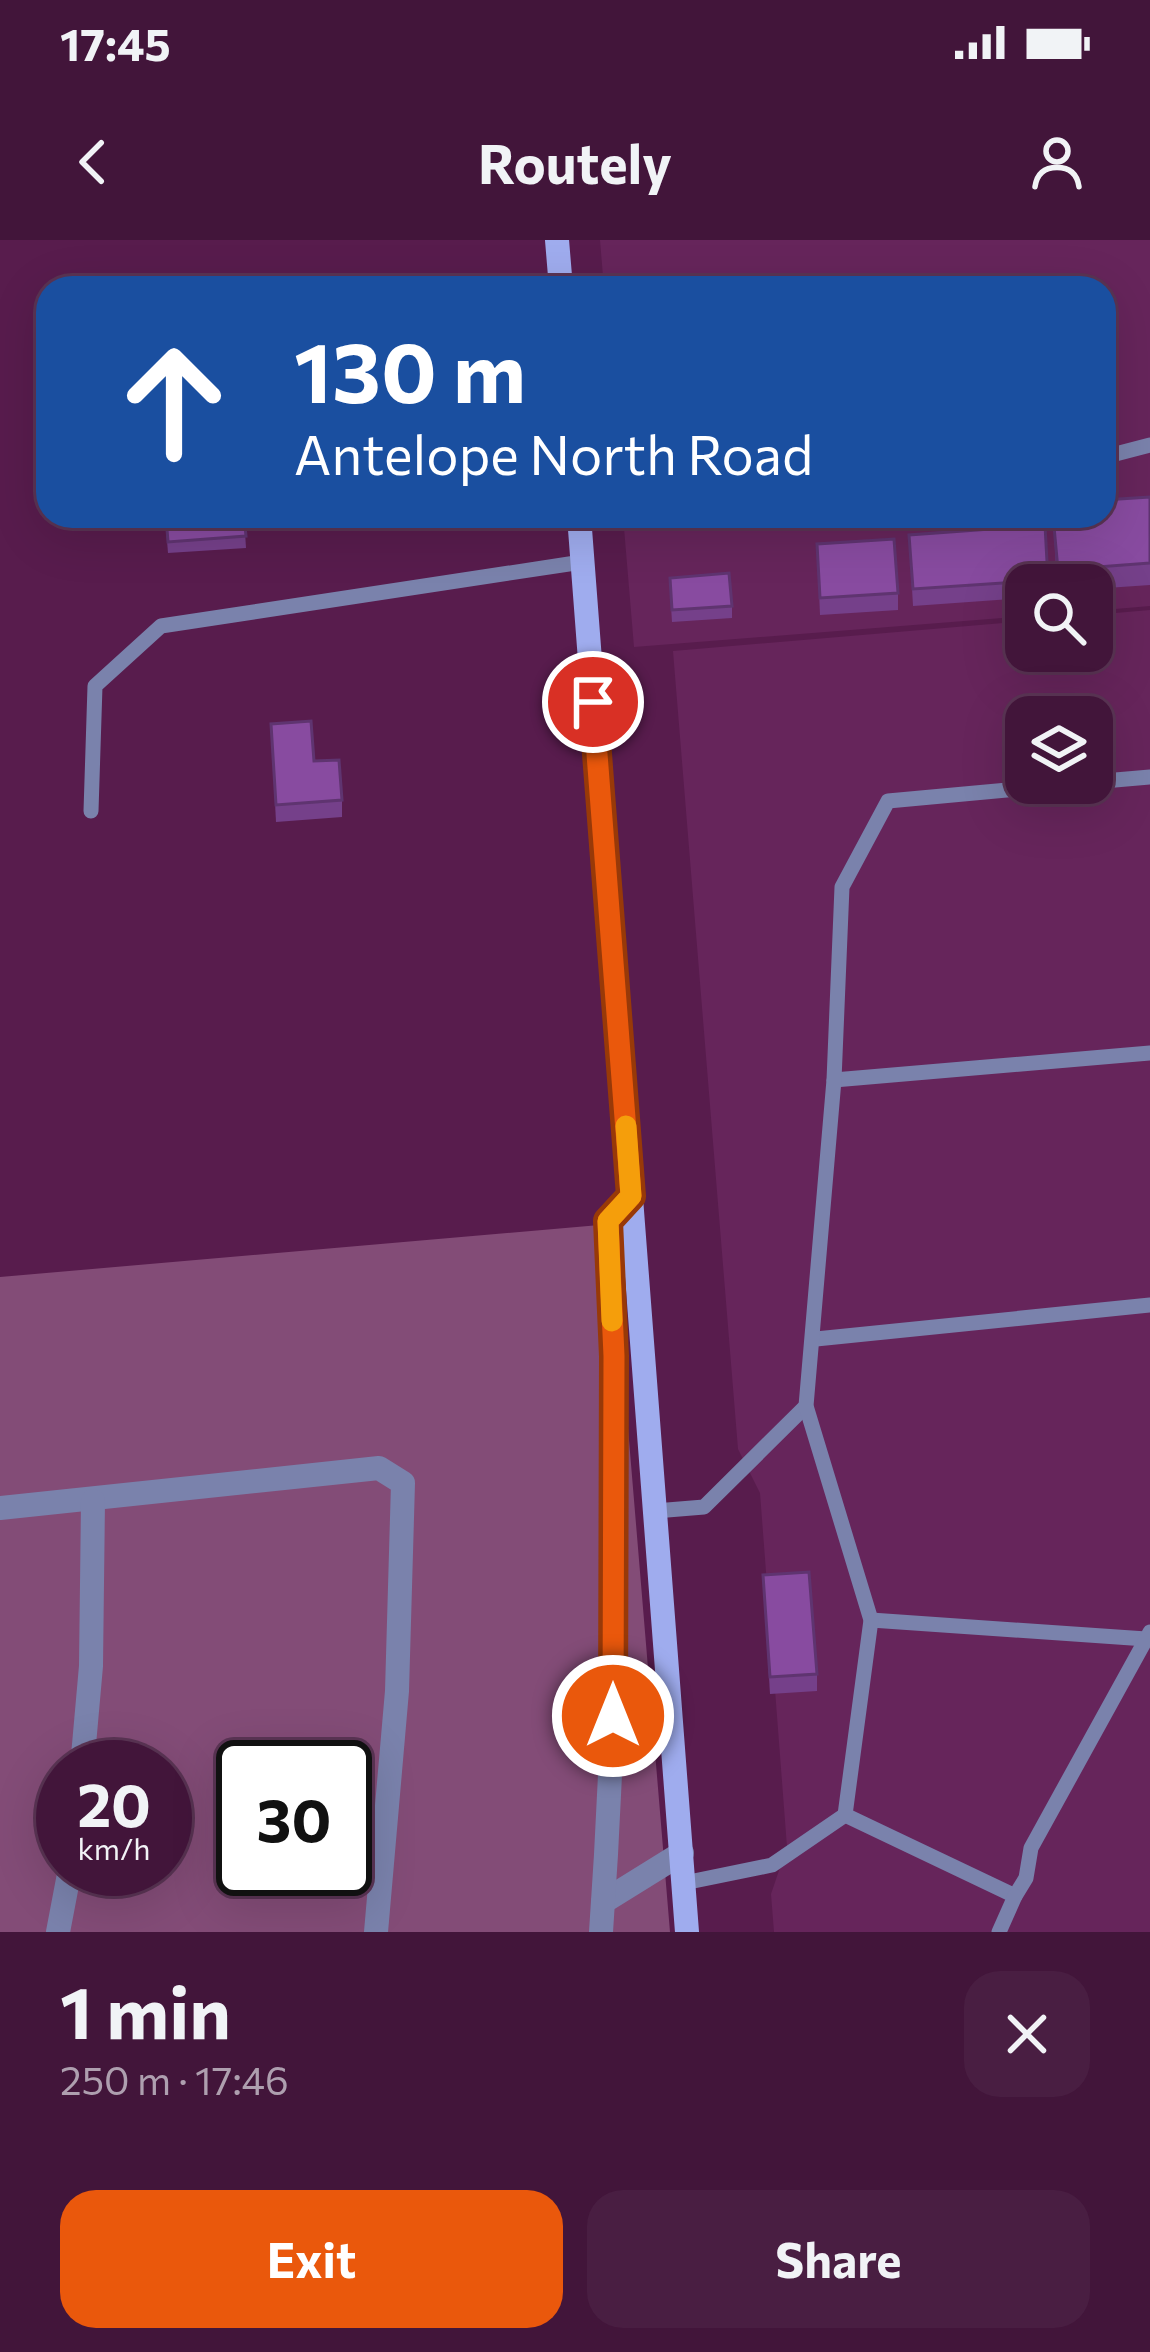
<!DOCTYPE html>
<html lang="en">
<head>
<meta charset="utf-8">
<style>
	body { margin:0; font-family:Commissioner,sans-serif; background:#491e42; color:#f1f3f6; height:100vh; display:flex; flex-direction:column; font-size:45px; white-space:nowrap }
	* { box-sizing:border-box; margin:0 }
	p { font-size:39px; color:#ae9faf }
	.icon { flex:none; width:66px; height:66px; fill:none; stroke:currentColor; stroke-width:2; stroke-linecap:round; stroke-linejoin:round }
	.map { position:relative; height:1692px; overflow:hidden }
	.side { display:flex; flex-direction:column; background:#42153a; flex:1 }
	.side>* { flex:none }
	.banner { position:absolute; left:36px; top:36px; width:1080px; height:252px; border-radius:36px; box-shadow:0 12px 48px #0002,0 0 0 3px #5a3454; background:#1a4fa0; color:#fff; overflow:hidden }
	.tools { position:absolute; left:1005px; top:324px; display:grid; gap:24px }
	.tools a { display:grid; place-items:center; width:108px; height:108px; border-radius:24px; background:#42153a; box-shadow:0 12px 48px #0002,0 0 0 3px #5a3454; font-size:60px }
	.speed { position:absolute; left:36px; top:1500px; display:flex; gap:24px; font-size:60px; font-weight:700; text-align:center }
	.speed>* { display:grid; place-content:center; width:156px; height:156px; border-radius:50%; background:#42153a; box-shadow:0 12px 48px #0002,0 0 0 3px #5a3454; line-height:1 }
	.speed small { font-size:30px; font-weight:400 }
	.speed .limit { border:6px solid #111; border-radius:18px; background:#fff; color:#111 }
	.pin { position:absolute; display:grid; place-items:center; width:102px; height:102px; color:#fff; margin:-51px; border:6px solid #fff; border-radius:50%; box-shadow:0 3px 12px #0007 }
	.me { position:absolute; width:132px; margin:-66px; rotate:0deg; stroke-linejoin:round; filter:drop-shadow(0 0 9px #0008) }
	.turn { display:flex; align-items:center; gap:42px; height:252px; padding:0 60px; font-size:54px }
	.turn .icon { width:156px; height:156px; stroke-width:2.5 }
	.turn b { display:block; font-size:84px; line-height:102px }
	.round { display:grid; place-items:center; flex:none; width:126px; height:126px; border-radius:36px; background:#491e42 }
	.summary { display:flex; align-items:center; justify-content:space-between; height:204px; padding:0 60px }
	h1 { font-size:72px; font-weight:700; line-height:90px }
	.action { display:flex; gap:24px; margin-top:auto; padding:24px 60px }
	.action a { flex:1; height:138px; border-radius:36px; background:#ea580c; color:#fff; font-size:48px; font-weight:700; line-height:138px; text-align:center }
	.action a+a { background:#491e42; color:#f1f3f6 }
	.status { display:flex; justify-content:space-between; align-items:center; height:84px; padding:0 60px; background:#42153a; direction:ltr }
	.status svg { height:33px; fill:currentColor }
	header { display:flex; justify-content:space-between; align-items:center; height:156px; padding:0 60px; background:#42153a; font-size:54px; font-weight:700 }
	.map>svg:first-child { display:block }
</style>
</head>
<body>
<div class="status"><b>17:45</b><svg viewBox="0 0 49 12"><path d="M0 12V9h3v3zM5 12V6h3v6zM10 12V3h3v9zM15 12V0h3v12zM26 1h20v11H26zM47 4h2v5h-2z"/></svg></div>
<header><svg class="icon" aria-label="back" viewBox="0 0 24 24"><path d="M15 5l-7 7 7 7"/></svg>Routely<svg class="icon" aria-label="person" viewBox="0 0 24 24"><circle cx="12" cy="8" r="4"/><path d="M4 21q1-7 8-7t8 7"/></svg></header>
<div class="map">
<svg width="1150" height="1692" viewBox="0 0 1150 1692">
	<rect width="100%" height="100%" fill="#581c4d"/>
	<!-- built -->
	<g fill="#66255b" fill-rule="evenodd">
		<path d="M600,0H1150V366L1092,371V345H1026V376L634,407L623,276H1104V48H604Z"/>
		<path d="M1150,370V1692H774L771,1654L787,1607L760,1253L738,1209L673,411L1026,381V411H1092V375ZM1026,477H1092V543H1026Z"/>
	</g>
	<!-- green -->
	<path fill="#834c77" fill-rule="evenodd" d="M611,984L670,1692H0V1037ZM63,1527H165V1629H63ZM243,1527H345V1629H243Z"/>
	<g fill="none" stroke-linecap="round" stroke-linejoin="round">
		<!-- service -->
		<g stroke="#7a82ac" stroke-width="15">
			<path d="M1104,217L1150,205"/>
			<path d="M749,276H776"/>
			<path d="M1092,542L1150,537"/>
			<path d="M91,571L95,446L161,386L582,322"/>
			<path d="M834,840L1150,813"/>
			<path d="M816,1099L1150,1065"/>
			<path d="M655,1271L704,1267L806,1166"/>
			<path d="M871,1380L1146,1399"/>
			<path d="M845,1575L1015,1656L1026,1638L1031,1608L1150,1392"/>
			<path d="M684,1643L772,1625L845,1575L871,1380L806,1166L834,840L842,647L888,561L1083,543"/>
			<path d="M999,1692L1015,1656"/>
		</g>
		<!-- minor -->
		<g stroke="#7a82ac" stroke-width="24">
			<path d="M0,1268L379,1228L403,1243L397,1451L376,1692"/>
			<path d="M82,1527L91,1426L93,1261"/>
			<path d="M603,1662L682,1613"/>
			<path d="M58,1692L70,1629"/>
			<path d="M601,1692C618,1456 619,1218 608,981L631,956"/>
		</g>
		<!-- secondary -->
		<g stroke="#9facee" stroke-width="24">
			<path d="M557,0L561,48"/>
			<path d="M579,276L687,1692"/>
		</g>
	</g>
	<!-- wall -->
	<g fill="#75408a">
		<path d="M1150,257V345L1092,349V345H1057L1053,276Z"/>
		<path d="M165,276H244L246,308L168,313Z"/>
		<path d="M1045,285L1048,345H1026V358L913,366L909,295Z"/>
		<path d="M817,304L898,353V370L820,375Z"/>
		<path d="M670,349L732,366V378L672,382Z"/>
		<path d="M271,484L314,521L342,560V577L276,582Z"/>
		<path d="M763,1335L817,1434V1451L770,1454Z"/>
	</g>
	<!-- building -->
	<g fill="#884ba0" stroke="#5f3470" stroke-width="3">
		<path d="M1150,257V323L1058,330L1053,276H1104V260Z"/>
		<path d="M166,276H244L246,296L168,302Z"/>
		<path d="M1045,285L1048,340L913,349L909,295Z"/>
		<path d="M894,299L898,353L820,358L817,304Z"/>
		<path d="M729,333L732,366L672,370L670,338Z"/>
		<path d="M311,481L314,521L339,520L342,560L276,565L271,484Z"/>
		<path d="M809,1332L817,1434L770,1437L763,1335Z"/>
	</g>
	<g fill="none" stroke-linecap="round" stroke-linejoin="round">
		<!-- route casing -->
		<g stroke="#983908" stroke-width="30">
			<path id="route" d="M593,462L631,956L608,981L614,1116L613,1476"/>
		</g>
		<!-- route -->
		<use href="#route" stroke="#ea580c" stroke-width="21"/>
		<!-- slow -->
		<path stroke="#f59e0b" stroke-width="21" d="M612,1081L608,981L631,956L626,886"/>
	</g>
</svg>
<div class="tools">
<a><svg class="icon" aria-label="search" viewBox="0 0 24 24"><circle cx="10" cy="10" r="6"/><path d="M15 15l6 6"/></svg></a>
<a><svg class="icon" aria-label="layers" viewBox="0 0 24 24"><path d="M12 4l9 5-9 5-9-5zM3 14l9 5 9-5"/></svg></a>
</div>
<div class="speed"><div>20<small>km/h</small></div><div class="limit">30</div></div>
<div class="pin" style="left:593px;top:462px;background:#d93025"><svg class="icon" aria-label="arrive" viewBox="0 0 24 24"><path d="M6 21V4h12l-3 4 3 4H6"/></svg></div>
<svg class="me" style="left:613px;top:1476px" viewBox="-20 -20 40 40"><circle r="17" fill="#ea580c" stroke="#fff" stroke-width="3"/><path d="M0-11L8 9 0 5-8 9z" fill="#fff"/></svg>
<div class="banner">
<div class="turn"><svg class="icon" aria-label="ahead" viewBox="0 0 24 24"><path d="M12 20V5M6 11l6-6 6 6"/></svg><div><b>130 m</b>Antelope North Road</div></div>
</div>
</div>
<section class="side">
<div class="summary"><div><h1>1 min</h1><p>250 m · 17:46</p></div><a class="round"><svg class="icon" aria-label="close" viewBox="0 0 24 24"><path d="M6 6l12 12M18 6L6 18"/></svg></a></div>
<div class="action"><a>Exit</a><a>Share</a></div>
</section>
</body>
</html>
